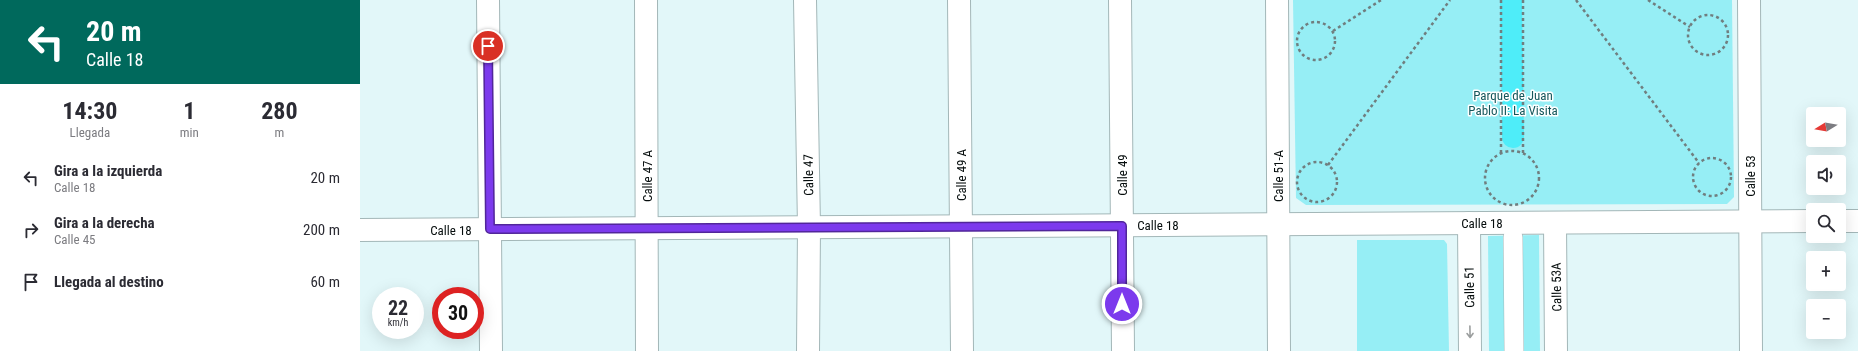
<!DOCTYPE html>
<html lang="es">
<head>
<meta charset="utf-8">
<style>
	body { margin:0; font-family:"Roboto Condensed",sans-serif; background:#f2f2f3; color:#2b2b33; height:100vh; display:flex; flex-direction:column; font-size:15px; white-space:nowrap }
	* { box-sizing:border-box; margin:0 }
	p { font-size:13px; color:#7c7c81 }
	.icon { flex:none; width:22px; height:22px; fill:none; stroke:currentColor; stroke-width:2; stroke-linecap:round; stroke-linejoin:round }
	.map { position:relative; flex:1; overflow:hidden }
	.sheet { display:flex; flex-direction:column; background:#fff; width:360px }
	.sheet>* { flex:none }
	.guide { background:#00695c; color:#fff; overflow:hidden }
	.needle { width:26px; rotate:259deg }
	.tools { position:absolute; left:1446px; top:107px; display:grid; gap:8px }
	.tools a { display:grid; place-items:center; width:40px; height:40px; border-radius:4px; background:#fff; box-shadow:0 4px 16px #0002; font-size:20px }
	.speed { position:absolute; left:12px; top:287px; display:flex; gap:8px; font-size:20px; font-weight:700; text-align:center }
	.speed>* { display:grid; place-content:center; width:52px; height:52px; border-radius:50%; background:#fff; box-shadow:0 4px 16px #0002; line-height:1 }
	.speed small { font-size:10px; font-weight:400 }
	.speed .limit { border:6px solid #d22; background:#fff; color:#111 }
	.pin { position:absolute; display:grid; place-items:center; width:34px; height:34px; color:#fff; margin:-17px; border:2px solid #fff; border-radius:50%; box-shadow:0 1px 4px #0007 }
	.me { position:absolute; width:44px; margin:-22px; rotate:0deg; stroke-linejoin:round; filter:drop-shadow(0 0 3px #0008) }
	.turn { display:flex; align-items:center; gap:14px; height:84px; padding:0 20px; font-size:18px }
	.turn .icon { width:52px; height:52px; stroke-width:2.5 }
	.turn b { display:block; font-size:28px; line-height:34px }
	.eta { display:flex; justify-content:space-evenly; align-items:center; height:68px; text-align:center }
	.eta b { font-size:24px; font-weight:700; line-height:28px }
	ul { padding:0; list-style:none }
	li { display:flex; align-items:center; gap:12px; height:52px; padding:0 20px }
	li div { flex:1 }
	li b { display:block; font-size:15px }
	li em { font-style:normal }
	main { display:flex; flex:1; min-height:0 }
	.map>svg:first-child { display:block }
</style>
</head>
<body>
<main>
<section class="sheet">
<div class="guide">
<div class="turn"><svg class="icon" aria-label="left" viewBox="0 0 24 24"><path d="M17 20v-9H6M10 6l-5 5 5 5"/></svg><div><b>20 m</b>Calle 18</div></div>
</div>
<div class="eta">
<div><b>14:30</b><p>Llegada</p></div>
<div><b>1</b><p>min</p></div>
<div><b>280</b><p>m</p></div>
</div>
<ul>
<li><svg class="icon" aria-label="left" viewBox="0 0 24 24"><path d="M17 20v-9H6M10 6l-5 5 5 5"/></svg><div><b>Gira a la izquierda</b><p>Calle 18</p></div><em>20 m</em></li>
<li><svg class="icon" aria-label="right" viewBox="0 0 24 24"><path d="M7 20v-9h11M14 6l5 5-5 5"/></svg><div><b>Gira a la derecha</b><p>Calle 45</p></div><em>200 m</em></li>
<li><svg class="icon" aria-label="arrive" viewBox="0 0 24 24"><path d="M6 21V4h12l-3 4 3 4H6"/></svg><div><b>Llegada al destino</b></div><em>60 m</em></li>
</ul>
</section>
<div class="map">
<svg width="1498" height="351" viewBox="0 0 1498 351">
	<rect width="100%" height="100%" fill="#e2f7f9"/>
	<!-- green -->
	<g fill="#96eef5">
		<path d="M933,0H1372L1374,197L1367,204L946,205L936,198Z"/>
		<path d="M1179,235L1180,351H1129L1128,236Z"/>
		<path d="M997,240H1084L1087,244L1089,351H997Z"/>
	</g>
	<g fill="none" stroke-linecap="round" stroke-linejoin="round">
		<!-- canal -->
		<path stroke="#4eedf9" stroke-width="22" d="M1151,0L1153,137"/>
		<!-- pedestrian casing -->
		<g stroke="#a3b7b8" stroke-width="20">
			<path id="pedestrian" d="M1153,237L1154,351"/>
		</g>
		<!-- minor casing -->
		<g stroke="#a3b7b8" stroke-width="24">
			<g id="minor">
				<path d="M128,0L131,351"/>
				<path d="M286,0L287,351"/>
				<path d="M445,0L449,227L448,351"/>
				<path d="M599,0L602,351"/>
				<path d="M760,0L763,351"/>
				<path d="M917,0L919,351"/>
				<path d="M1389,0L1391,351"/>
				<path d="M1479,221H1498"/>
				<path d="M1109,223L1110,351"/>
				<path d="M1195,223L1196,351"/>
				<path d="M0,230L1453,221"/>
			</g>
		</g>
		<!-- path -->
		<g stroke="#707e7f" stroke-width="2.5" stroke-dasharray="3 3" stroke-linecap="butt">
			<path d="M1141,0V153"/>
			<path d="M1163,0V153"/>
			<path d="M1216,0L1339,163"/>
			<path d="M1288,0L1330,27"/>
			<circle cx="1348" cy="35" r="20"/>
			<circle cx="956" cy="41" r="19"/>
			<path d="M973,31L1021,0"/>
			<circle cx="1152" cy="178" r="27"/>
			<circle cx="1352" cy="177" r="19"/>
			<circle cx="957" cy="182" r="20"/>
			<path d="M968,165L1090,0"/>
		</g>
		<!-- pedestrian -->
		<use href="#pedestrian" stroke="#fff" stroke-width="19"/>
		<!-- minor -->
		<use href="#minor" stroke="#fff" stroke-width="22"/>
	</g>
	<!-- one-way arrows -->
	<defs><path id="oneway-shaft" d="M-6 0H5M1.5-3L5.5 0L1.5 3" fill="none" stroke-width="1.6" stroke-linecap="round" stroke-linejoin="round"/></defs>
	<use stroke="#9b9e9e" href="#oneway-shaft" transform="translate(1110 332) rotate(89)"/>
	<g fill="none" stroke-linecap="round" stroke-linejoin="round">
		<!-- route casing -->
		<g stroke="#51269a" stroke-width="10">
			<path id="route" d="M128,46L130,229L762,226V304"/>
		</g>
		<!-- route -->
		<use href="#route" stroke="#7c3aed" stroke-width="7"/>
	</g>
	<g text-anchor="middle" stroke-width="3" stroke-linejoin="round" paint-order="stroke">
		<!-- park labels -->
		<g font-size="13" fill="#14575c" stroke="#fff">
			<text x="1153" y="100">Parque de Juan<tspan x="1153" dy="15">Pablo II: La Visita</tspan></text>
		</g>
		<!-- street labels -->
		<g font-size="13" fill="#060d0d" stroke="#fff">
			<text transform="translate(448 175) rotate(-91)" y="5">Calle 47</text>
			<text transform="translate(601 175) rotate(-90)" y="5">Calle 49 A</text>
			<text transform="translate(762 175) rotate(-90)" y="5">Calle 49</text>
			<text transform="translate(287 176) rotate(-90)" y="5">Calle 47 A</text>
			<text transform="translate(918 176) rotate(-90)" y="5">Calle 51-A</text>
			<text transform="translate(1390 176) rotate(-90)" y="5">Calle 53</text>
			<text x="1122" y="228">Calle 18</text>
			<text x="798" y="230">Calle 18</text>
			<text x="91" y="235">Calle 18</text>
			<text transform="translate(1109 287) rotate(-91)" y="5">Calle 51</text>
			<text transform="translate(1196 287) rotate(-91)" y="5">Calle 53A</text>
		</g>
	</g>
</svg>
<div class="tools">
<a><svg class="needle" viewBox="-14 -14 28 28"><path d="M0-13l5 13h-10z" fill="#e53935"/><path d="M0 13l5-13h-10z" fill="#7c7c81"/></svg></a>
<a><svg class="icon" aria-label="sound" viewBox="0 0 24 24"><path d="M4 9h4l5-4v14l-5-4H4zM17 9q2 3 0 6"/></svg></a>
<a><svg class="icon" aria-label="search" viewBox="0 0 24 24"><circle cx="10" cy="10" r="6"/><path d="M15 15l6 6"/></svg></a>
<a>+</a>
<a>−</a>
</div>
<div class="speed"><div>22<small>km/h</small></div><div class="limit">30</div></div>
<div class="pin" style="left:128px;top:46px;background:#d93025"><svg class="icon" aria-label="arrive" viewBox="0 0 24 24"><path d="M6 21V4h12l-3 4 3 4H6"/></svg></div>
<svg class="me" style="left:762px;top:304px" viewBox="-20 -20 40 40"><circle r="17" fill="#7c3aed" stroke="#fff" stroke-width="3"/><path d="M0-11L8 9 0 5-8 9z" fill="#fff"/></svg>
</div>
</main>
</body>
</html>
